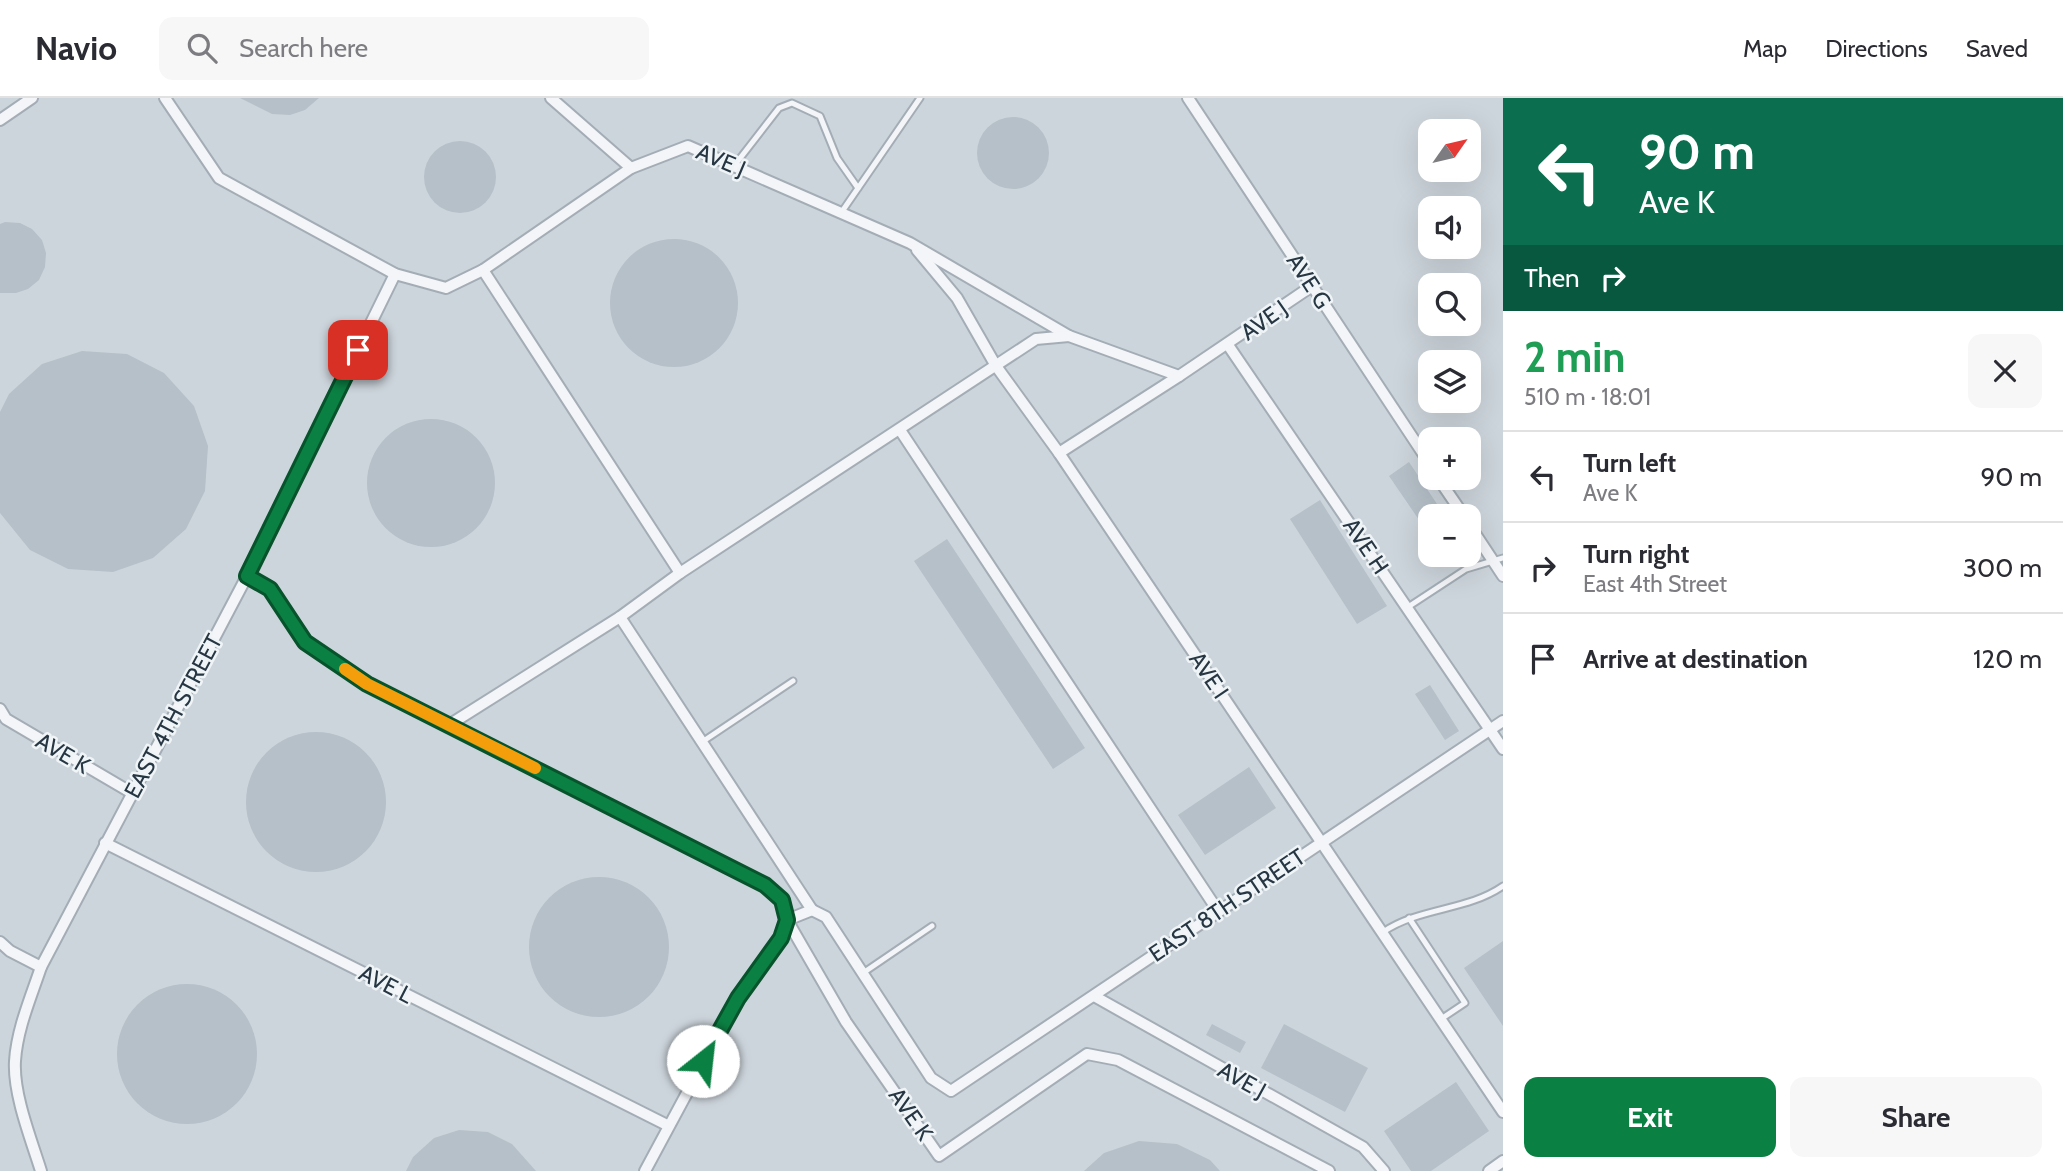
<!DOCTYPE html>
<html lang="en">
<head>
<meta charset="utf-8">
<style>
	body { margin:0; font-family:Cabin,sans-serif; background:#f7f7f7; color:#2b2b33; height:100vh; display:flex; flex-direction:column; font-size:26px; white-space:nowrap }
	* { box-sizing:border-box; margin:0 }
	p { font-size:23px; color:#7c7c81 }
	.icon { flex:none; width:38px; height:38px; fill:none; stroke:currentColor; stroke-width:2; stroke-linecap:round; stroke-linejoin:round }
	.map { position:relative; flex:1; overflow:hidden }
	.details { display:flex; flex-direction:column; background:#fff; width:560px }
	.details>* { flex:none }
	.top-card { background:#0b6e4f; color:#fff; overflow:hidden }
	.needle { width:46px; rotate:56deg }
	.controls { position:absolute; left:1418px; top:21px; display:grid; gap:14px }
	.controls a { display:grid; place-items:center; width:63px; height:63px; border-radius:14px; background:#fff; box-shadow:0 7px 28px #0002; font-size:35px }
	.pin { position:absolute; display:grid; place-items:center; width:60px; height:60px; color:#fff; margin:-30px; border-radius:14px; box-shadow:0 4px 10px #0006 }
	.me { position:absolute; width:77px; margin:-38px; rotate:29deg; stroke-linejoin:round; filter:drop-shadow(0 0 5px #0008) }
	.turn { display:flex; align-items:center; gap:24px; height:147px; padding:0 21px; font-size:32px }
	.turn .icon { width:91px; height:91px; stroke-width:2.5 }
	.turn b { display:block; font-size:49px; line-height:60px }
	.then { display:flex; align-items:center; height:66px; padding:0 21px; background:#0003; gap:14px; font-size:26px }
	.round { display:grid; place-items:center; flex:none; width:74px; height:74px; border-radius:14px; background:#f7f7f7 }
	.summary { display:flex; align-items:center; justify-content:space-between; height:119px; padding:0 21px }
	h1 { font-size:42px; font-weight:800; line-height:52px; color:#1e9e55 }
	.cta { display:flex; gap:14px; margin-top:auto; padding:14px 21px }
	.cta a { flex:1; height:80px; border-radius:14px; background:#0b8043; color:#fff; font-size:28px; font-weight:800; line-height:80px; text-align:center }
	.cta a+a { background:#f7f7f7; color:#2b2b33 }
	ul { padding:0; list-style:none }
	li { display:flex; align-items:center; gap:21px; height:91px; padding:0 21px; border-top:2px solid #e1e1e2 }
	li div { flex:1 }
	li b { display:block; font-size:26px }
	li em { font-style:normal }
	header { display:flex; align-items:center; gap:42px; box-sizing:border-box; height:98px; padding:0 35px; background:#fff; border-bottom:2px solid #e1e1e2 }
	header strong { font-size:33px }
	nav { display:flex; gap:38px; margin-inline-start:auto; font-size:24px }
	.search { width:490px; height:63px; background:#f7f7f7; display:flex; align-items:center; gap:18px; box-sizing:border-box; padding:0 24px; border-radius:14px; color:#7c7c81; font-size:26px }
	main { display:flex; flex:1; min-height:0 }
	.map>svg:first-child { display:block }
</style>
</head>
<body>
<header>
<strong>Navio</strong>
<div class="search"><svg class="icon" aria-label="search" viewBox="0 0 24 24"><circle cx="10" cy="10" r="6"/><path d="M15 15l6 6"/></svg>Search here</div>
<nav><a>Map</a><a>Directions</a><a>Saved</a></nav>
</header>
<main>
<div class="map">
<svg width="1503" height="1073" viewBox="0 0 1503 1073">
	<rect width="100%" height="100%" fill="#dfe5ea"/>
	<!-- built -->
	<path fill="#cdd5dc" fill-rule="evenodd" d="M0,0H1503V1073H0ZM1430,33H1468V72H1430ZM1430,110H1468V149H1430ZM1430,187H1468V226H1430ZM1430,264H1468V303H1430ZM1430,341H1468V380H1430ZM1430,418H1468V457H1430Z"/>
	<!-- building -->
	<g fill="#b6c0c8">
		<path d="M240,0H319L305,12L290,17L272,16Z"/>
		<circle cx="1013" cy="55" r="36"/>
		<circle cx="460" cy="79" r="36"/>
		<path d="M5,124L20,125L32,131L42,142L46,155L45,169L39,182L28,191L16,195H0V126Z"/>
		<circle cx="674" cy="205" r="64"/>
		<path d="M82,253L127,256L164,275L194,308L208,348L205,393L186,431L153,460L113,474L68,471L30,452L0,415V314L9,296L42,266Z"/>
		<circle cx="431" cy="385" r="64"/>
		<path d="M1409,364L1445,418H1430V438L1389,378Z"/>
		<path d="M1320,402L1387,508L1357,526L1290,421Z"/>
		<path d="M947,441L1085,650L1053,671L914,463Z"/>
		<path d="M1430,587L1459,633L1445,642L1415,596Z"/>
		<circle cx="316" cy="704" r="70"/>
		<path d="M1249,669L1276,710L1205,757L1178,717Z"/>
		<circle cx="599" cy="849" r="70"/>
		<path d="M1503,843V928L1464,870Z"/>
		<circle cx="187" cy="956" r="70"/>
		<path d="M1212,926L1246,944L1240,955L1206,937Z"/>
		<path d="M1284,926L1368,970L1345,1014L1261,970Z"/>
		<path d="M1456,984L1489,1033L1431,1073H1411L1384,1033Z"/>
		<path d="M459,1032L488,1034L512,1046L536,1073H406L413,1059L434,1040Z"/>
		<path d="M1139,1043L1177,1046L1210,1062L1220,1073H1084L1104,1055Z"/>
	</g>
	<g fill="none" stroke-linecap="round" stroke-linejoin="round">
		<!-- lane casing -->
		<g stroke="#a4adb5" stroke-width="9">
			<g id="lane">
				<path d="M734,68L779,10L792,5L820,18L837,60L858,90"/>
				<path d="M841,115L920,0"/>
				<path d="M1408,509L1466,471L1503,460"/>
				<path d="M702,644L793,583"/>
				<path d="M1409,820L1465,905L1441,921"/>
				<path d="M1383,834C1420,809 1467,813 1503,788"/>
				<path d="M863,875L932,828"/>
			</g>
		</g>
		<!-- street casing -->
		<g stroke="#a4adb5" stroke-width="14">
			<g id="street">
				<path d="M165,0L219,80L395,176L446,190L483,172L631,70L688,48L910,145L1069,238L1179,278L1312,188"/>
				<path d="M551,0L631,70"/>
				<path d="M1188,0L1430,366"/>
				<path d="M0,22L32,0"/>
				<path d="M917,152L957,200L996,268L1059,355L1503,1014"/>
				<path d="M483,172L680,475"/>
				<path d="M1228,247L1503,651"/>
				<path d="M900,332L1218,813"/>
				<path d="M1059,355L1179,278"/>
				<path d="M1438,380L1464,418"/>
				<path d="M1468,425L1503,478"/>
				<path d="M247,478L269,491L305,544L367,586L765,787L782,802L787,822L781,840L738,900L645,1073"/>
				<path d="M620,519L812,812L787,822L846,924L939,1058L1087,956L1118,962L1329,1073"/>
				<path d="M0,611L6,621L132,695"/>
				<path d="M449,627L620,519L680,475L1036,241L1069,238"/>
				<path d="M105,745L667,1027"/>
				<path d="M812,812L826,819L931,980L951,993L1503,623"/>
				<path d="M0,844L10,853L41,869"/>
				<path d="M1094,898L1363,1049L1384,1073"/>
				<path d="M41,1073C31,1041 13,996 15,963C17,931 31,899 41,869L247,478L395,176"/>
				<path d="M1489,1073L1503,1063"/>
			</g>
		</g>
		<!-- lane -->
		<use href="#lane" stroke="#f3f5f8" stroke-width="5"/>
		<!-- street -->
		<use href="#street" stroke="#f3f5f8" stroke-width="10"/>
	</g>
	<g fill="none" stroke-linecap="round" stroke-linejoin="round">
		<!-- route casing -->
		<g stroke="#07532c" stroke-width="18">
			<path id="route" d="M358,252L247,478L270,491L305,544L367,586L765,787L782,802L787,822L781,840L738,900L703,963"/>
		</g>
		<!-- route -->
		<use href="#route" stroke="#0b8043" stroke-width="12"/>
		<!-- slow -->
		<path stroke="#f59e0b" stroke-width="12" d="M345,571L367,586L535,670"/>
	</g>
	<g text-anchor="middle" stroke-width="5" stroke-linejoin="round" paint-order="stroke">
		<!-- street labels -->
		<g font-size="23" fill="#273643" stroke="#eff4f7">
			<text transform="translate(721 62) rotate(23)" y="8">AVE J</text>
			<text transform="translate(1309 183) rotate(57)" y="8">AVE G</text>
			<text transform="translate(1264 222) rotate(-35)" y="8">AVE J</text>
			<text transform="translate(1366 448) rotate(56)" y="8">AVE H</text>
			<text transform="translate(1209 577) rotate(56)" y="8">AVE I</text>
			<text transform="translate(173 618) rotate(-62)" y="8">EAST 4TH STREET</text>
			<text transform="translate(63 655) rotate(30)" y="8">AVE K</text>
			<text transform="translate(1227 807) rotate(-34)" y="8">EAST 8TH STREET</text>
			<text transform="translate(386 886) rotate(27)" y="8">AVE L</text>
			<text transform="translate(1242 982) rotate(29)" y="8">AVE J</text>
			<text transform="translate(911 1016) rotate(55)" y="8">AVE K</text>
		</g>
	</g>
</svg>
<div class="controls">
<a><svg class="needle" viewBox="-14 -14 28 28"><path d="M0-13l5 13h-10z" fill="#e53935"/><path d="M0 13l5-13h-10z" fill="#7c7c81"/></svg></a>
<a><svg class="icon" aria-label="sound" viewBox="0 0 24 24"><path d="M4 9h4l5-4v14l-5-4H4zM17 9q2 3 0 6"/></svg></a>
<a><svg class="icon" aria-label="search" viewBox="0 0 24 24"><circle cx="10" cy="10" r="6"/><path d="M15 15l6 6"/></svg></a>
<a><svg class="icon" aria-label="layers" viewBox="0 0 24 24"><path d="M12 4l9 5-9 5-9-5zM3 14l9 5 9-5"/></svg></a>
<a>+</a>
<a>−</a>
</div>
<div class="pin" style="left:358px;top:252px;background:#d93025"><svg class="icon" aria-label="arrive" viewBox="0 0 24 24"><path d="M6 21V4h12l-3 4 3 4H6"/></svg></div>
<svg class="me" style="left:703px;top:963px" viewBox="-20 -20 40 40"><circle r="19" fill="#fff"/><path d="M0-13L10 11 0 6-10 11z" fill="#0b8043"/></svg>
</div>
<section class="details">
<div class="top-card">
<div class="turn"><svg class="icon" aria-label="left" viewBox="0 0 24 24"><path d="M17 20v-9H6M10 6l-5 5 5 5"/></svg><div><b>90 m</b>Ave K</div></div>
<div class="then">Then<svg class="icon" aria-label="right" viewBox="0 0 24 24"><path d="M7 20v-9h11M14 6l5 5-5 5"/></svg></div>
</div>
<div class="summary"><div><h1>2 min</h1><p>510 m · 18:01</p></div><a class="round"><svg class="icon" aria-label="close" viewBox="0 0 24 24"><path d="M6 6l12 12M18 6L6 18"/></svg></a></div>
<ul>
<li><svg class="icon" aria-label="left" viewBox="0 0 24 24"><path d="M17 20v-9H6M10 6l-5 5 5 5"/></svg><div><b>Turn left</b><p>Ave K</p></div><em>90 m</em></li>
<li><svg class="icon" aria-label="right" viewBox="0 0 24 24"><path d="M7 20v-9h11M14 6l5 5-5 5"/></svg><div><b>Turn right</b><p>East 4th Street</p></div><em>300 m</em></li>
<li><svg class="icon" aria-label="arrive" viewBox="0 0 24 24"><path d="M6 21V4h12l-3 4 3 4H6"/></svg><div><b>Arrive at destination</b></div><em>120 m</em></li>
</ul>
<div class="cta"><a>Exit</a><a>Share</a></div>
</section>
</main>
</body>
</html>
